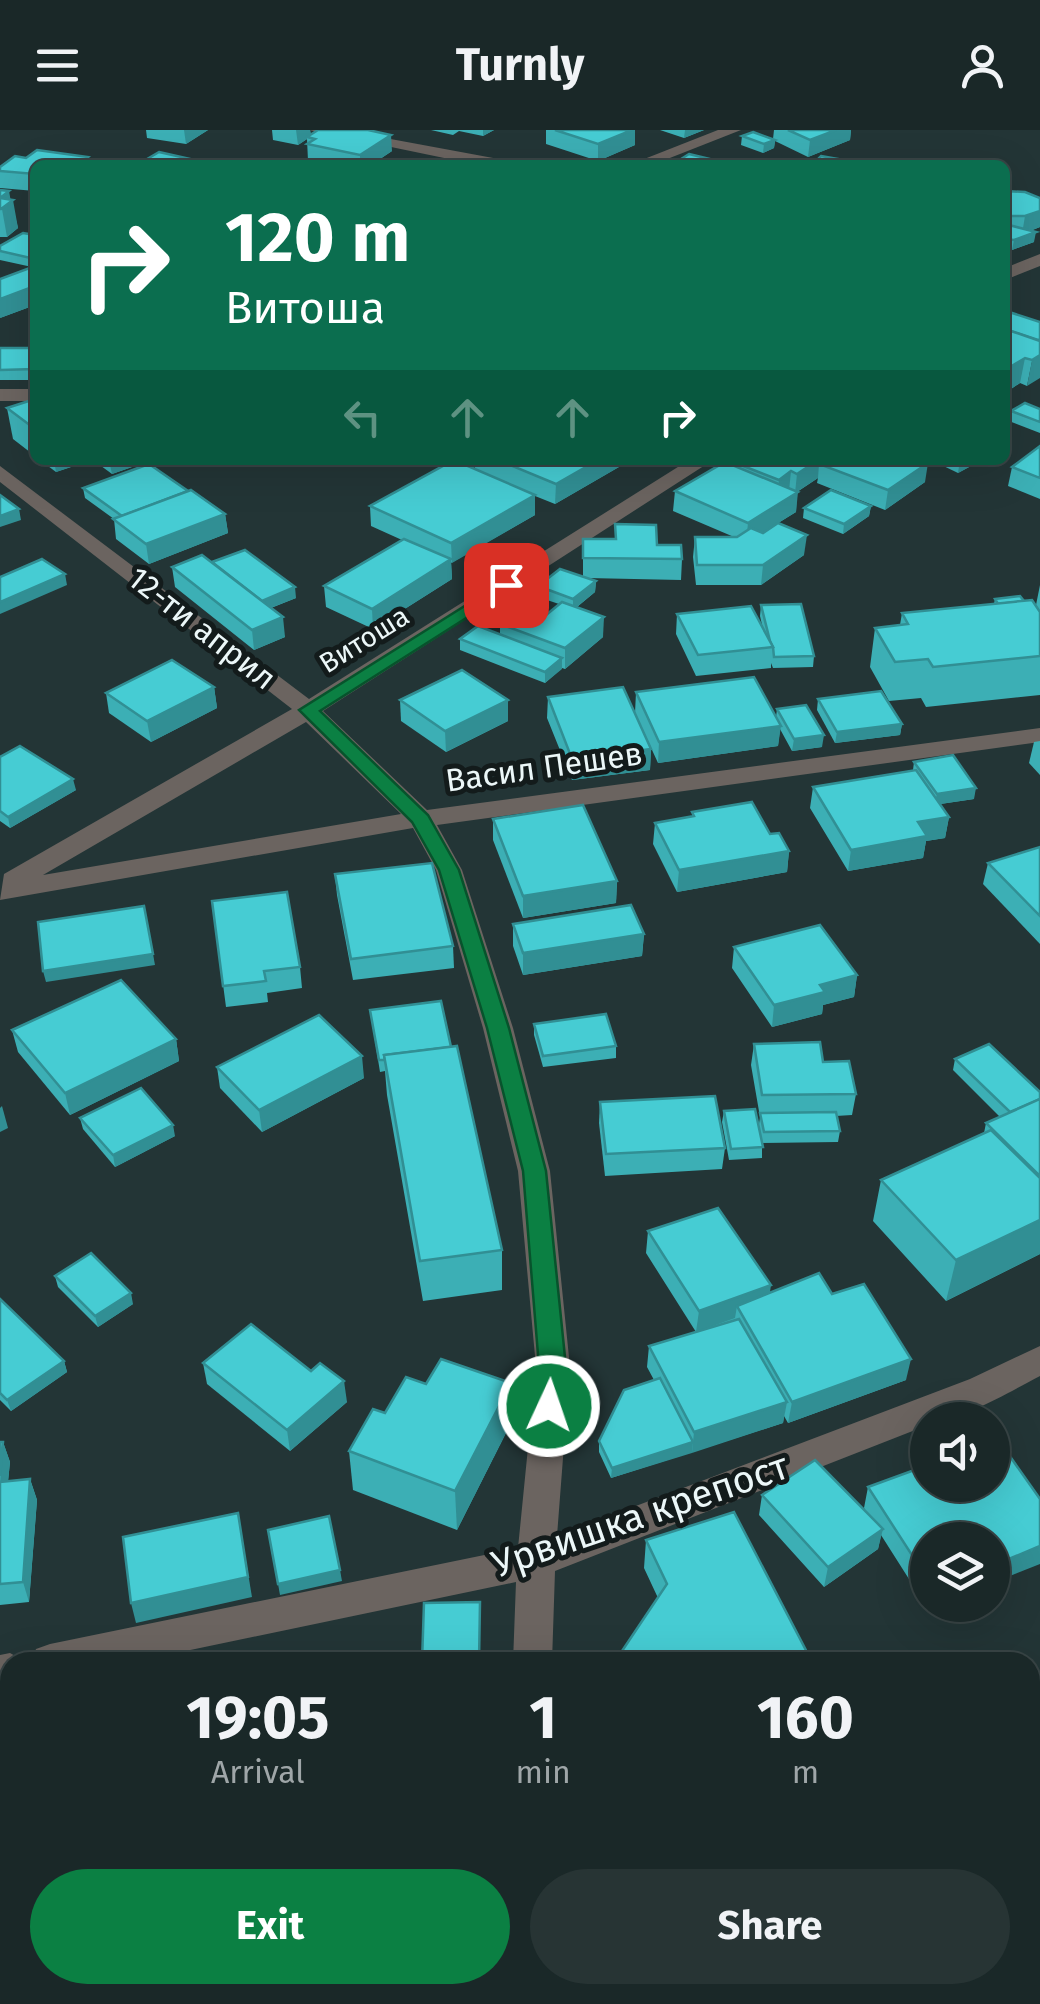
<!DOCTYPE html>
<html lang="en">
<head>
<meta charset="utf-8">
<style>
	body { margin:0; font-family:"Fira Sans",sans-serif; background:#273434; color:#f1f3f6; height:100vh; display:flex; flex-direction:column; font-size:38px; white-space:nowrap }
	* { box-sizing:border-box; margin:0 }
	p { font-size:32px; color:#9fa6a8 }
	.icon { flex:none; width:55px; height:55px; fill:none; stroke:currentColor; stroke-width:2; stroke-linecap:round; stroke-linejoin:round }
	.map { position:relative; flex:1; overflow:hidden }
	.details { position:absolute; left:0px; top:1522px; width:1040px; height:352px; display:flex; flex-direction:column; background:#1a2828; border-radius:30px 30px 0 0; box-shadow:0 10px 40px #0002,0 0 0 2px #384445 }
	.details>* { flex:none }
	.top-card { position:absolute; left:30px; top:30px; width:980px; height:305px; border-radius:15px; box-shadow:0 10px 40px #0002,0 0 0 2px #384445; background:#0b6e4f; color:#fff; overflow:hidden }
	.controls { position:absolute; left:910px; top:1272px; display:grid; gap:20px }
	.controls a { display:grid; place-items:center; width:100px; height:100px; border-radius:50%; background:#1a2828; box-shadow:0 10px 40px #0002,0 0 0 2px #384445; font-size:50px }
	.pin { position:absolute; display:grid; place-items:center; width:85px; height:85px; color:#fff; margin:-42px; border-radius:20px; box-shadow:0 5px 15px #0006 }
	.me { position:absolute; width:110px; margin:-55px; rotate:3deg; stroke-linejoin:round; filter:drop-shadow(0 0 8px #0008) }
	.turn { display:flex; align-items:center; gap:35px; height:210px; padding:0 30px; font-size:45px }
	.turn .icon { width:130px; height:130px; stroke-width:2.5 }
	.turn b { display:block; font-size:70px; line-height:85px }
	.lanes { display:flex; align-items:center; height:95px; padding:0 30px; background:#0003; justify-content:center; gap:50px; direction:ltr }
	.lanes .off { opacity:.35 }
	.eta { display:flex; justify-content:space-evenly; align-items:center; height:170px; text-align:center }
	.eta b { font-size:60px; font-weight:700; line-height:70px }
	.button { display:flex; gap:20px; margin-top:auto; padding:20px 30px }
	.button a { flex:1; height:115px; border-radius:60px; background:#0b8043; color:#fff; font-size:40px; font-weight:700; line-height:115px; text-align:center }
	.button a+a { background:#273434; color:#f1f3f6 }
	header { display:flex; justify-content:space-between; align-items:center; height:130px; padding:0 30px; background:#1a2828; font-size:45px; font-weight:700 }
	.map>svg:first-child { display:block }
</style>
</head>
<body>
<header><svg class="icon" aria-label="menu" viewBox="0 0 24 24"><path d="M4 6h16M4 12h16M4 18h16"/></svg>Turnly<svg class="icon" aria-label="person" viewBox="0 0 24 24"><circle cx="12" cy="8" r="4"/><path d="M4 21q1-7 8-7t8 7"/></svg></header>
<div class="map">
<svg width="1040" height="1874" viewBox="0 0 1040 1874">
	<rect width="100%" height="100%" fill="#233536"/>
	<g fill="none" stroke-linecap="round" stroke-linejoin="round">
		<!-- minor -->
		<g fill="#6b6460" fill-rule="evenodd">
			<path d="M309,0H342L504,30L512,35H478Z"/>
			<path d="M718,0H741L652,35H629Z"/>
			<path d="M1040,124V136L1005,150V138Z"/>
			<rect x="0" y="259" width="35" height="12"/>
			<path d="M689,330H713L323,581L427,680L1040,598V612L437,695L462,740L513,898L550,1041L570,1237L557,1406L970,1249L1040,1216V1246C1007,1263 965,1290 928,1290V1295L555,1441L552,1532H513L516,1452L133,1532H31L36,1519L50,1514L518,1418L536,1237L518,1041L483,898L436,740L413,698L0,770L4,744L292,579L0,352V336L309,569ZM306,592L401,684L43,745Z"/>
			<path d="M10,1523L26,1532H10V1559L0,1561V1525Z"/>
			<rect x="503" y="1865" width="44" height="9"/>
		</g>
	</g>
	<!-- wall -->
	<g fill="#3cafb5">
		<path d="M146,0H208L186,14L147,8Z"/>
		<path d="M272,0H310L311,5L392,21L371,35H329L308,31L307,9L298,15L273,10Z"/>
		<path d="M431,0H494L483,6L459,1L453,5Z"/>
		<path d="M546,0H635V15L598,31L546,14Z"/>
		<path d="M660,0H704L684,8Z"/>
		<path d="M774,0H851L850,10L808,27L775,11L774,18L763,23L741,15L742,6L773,9Z"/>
		<path d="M88,27L89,35H35V61L0,58V37L26,28Z"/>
		<path d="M0,60L11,70L18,98L7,107H0Z"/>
		<path d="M1005,61L1040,97L1030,101L1034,112L1012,120L1005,118Z"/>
		<path d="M35,105V175L0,188L32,137L0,130V116Z"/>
		<path d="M1005,184L1040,192L1027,256L1020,253L1005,263Z"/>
		<rect x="0" y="218" width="35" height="32"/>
		<path d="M35,269V326L13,309L7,278Z"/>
		<path d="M1040,279V303L1009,291L1011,281Z"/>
		<path d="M1040,316V369L1008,356L1012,337Z"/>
		<path d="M40,330H92L56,342Z"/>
		<path d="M93,330H152L112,344Z"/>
		<path d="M203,330H230L214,337Z"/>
		<path d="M474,330H631L555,374L535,366V385L451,433L452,449L373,499L326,477L324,456L402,410L371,396L370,376L475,339Z"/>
		<path d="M717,330H921L925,352L885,380L817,353L818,348L797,362L796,382L762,403L804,425L761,455H696L693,427L695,407H734L673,381L675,361L717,337Z"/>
		<path d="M931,330H982L958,343Z"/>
		<path d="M83,358L188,361L225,384L228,403L149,434L116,409L114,389L85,368Z"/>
		<path d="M871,376L869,386L843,404L803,388L804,378Z"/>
		<path d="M615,394L682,429L681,450L587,448L596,451L595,462L577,477L603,507L565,539L562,538L545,553L460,520V509L500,504V494L546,485L559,474L538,467V456L583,447V409H615Z"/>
		<path d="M212,432L296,468L271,478L285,507L254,520L175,457L172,437Z"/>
		<path d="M1040,455V565L926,577L921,568L889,571L870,537L875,498L900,495L902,483L994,474L995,469L1024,471L1036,475Z"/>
		<path d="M761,475L814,526L813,537L773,538L771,533V538L696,546L676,504L677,484L763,499L760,486Z"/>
		<path d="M214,557L217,578L151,612L109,583L106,563Z"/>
		<path d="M636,562L776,587L777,579L822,617L792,621L780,599L778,616L658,633L636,585L651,619L650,640L572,650L547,588L548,567L635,583Z"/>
		<path d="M818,569L902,594L900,605L835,613L817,580Z"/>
		<path d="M400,570L508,591L446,622L401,591Z"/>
		<path d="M1040,611V645L1029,633L1034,612Z"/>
		<path d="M0,627L76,660L10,698L0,691Z"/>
		<path d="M914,632L974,669L940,674L949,687L945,708L926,711L923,728L848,741L810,678L813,657L913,640Z"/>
		<path d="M692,682L770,704L789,721L787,742L677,762L653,714L655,693L692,687Z"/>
		<path d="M493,689L617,751L616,773L523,788L493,710Z"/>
		<path d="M1040,717V814L983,754L988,733Z"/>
		<path d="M335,744L453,816L454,838L353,850L337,765Z"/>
		<path d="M212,771L300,837L302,858L267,863L268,872L226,877Z"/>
		<path d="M513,794L644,804L642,826L523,845L513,816Z"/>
		<path d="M734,817L857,845L854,867L823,875L822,884L772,897L732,838Z"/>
		<path d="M370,880L451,917L502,1120V1160L423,1171L387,965L385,941L380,942Z"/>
		<path d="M534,894L616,916V928L543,937L534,905Z"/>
		<path d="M12,900L176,909L179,931L70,985L18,922Z"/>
		<path d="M754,914L823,932L856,964L852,985L836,986L840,1001L838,1012L762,1013V1028L729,1030L722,992L724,981L759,994L760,987L751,935Z"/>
		<path d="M955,929L1040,962V1124L946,1171L873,1091L881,1050L984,1003L986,993L1000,987L953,940Z"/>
		<path d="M217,937L364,948L262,1002L220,958Z"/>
		<path d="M600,972L725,1018L722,1039L605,1046L599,993Z"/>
		<path d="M80,988L175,1006L115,1037L83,999Z"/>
		<path d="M648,1101L770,1163L832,1164L906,1250L788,1293L784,1286L783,1293L611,1348L599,1322V1311L654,1250L647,1237L649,1216L696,1202L646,1123Z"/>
		<path d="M55,1146L133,1174L98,1197L58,1157Z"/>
		<path d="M0,1169L64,1231L67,1242L11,1281L0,1270Z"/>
		<path d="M203,1233L311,1241L347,1272L290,1321L207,1254Z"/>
		<path d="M511,1253V1293L457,1400L353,1360L349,1321L385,1283L426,1254Z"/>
		<path d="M0,1312H3L10,1332L8,1351L30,1349L37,1370L29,1472L0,1475Z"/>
		<path d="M868,1357L928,1410V1475H938L928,1479L881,1405L878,1419L824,1457L759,1385L762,1365L866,1382L864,1378Z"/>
		<path d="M646,1410L809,1532L616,1530L658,1468L644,1438Z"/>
		<path d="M1030,1728L1040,1762V1849L1030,1850Z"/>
		<path d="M830,1865H887L831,1871Z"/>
	</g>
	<!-- shaded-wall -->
	<g fill="#318f94">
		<path d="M184,0H208L186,14Z"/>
		<path d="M296,0H310L311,6L307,7V9L298,15Z"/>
		<path d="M483,0H494L483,6Z"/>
		<path d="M632,0H635V15L598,31V14Z"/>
		<path d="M685,0H704L684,8Z"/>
		<path d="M836,0H851L850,10L808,27L810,10Z"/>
		<path d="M391,5L392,21L371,35H360V25Z"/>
		<path d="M775,10L774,18L763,23L764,14Z"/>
		<path d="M88,27L89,35H78Z"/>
		<path d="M9,61L11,72L13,70L18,98L7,107L0,68Z"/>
		<path d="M1040,81V97L1022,104L1025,86Z"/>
		<path d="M1036,102L1034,112L1012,120L1014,110Z"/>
		<path d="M35,156V175L0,188V169Z"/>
		<path d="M1040,225V248L1027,256L1032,230Z"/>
		<path d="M1025,228L1020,253L1005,263V240Z"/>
		<path d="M54,330H92L56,342Z"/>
		<path d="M109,330H152L112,344Z"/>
		<path d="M214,330H230L214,337Z"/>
		<path d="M598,330H631L555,374L556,354Z"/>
		<path d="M818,330H828L819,334L818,348L795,363L797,344Z"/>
		<path d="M960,330H982L958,343Z"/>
		<path d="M928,333L925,352L885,380L888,360Z"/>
		<path d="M791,341L789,361L777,369L779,350Z"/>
		<path d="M798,362L796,382L746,413L748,393Z"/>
		<path d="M535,365V385L452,433L451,413Z"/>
		<path d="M871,376L869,386L843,404L844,394Z"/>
		<path d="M19,379L21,390L0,397V386Z"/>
		<path d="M225,384L228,403L149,434L146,414Z"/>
		<path d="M807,405L804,425L761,455L763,435Z"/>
		<path d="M451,429L452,449L373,499L372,479Z"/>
		<path d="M65,444L67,455L0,484V472Z"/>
		<path d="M596,451L595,462L573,480V469Z"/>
		<path d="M295,457L296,468L260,482L259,472Z"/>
		<path d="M283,487L285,507L254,520L252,500Z"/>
		<path d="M604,487L603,507L565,539V518Z"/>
		<path d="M562,528V539L545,553V542Z"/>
		<path d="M214,557L217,578L151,612L147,591Z"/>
		<path d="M508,570V591L446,622L445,601Z"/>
		<path d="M902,594L900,605L835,613L837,602Z"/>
		<path d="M781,596L778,616L658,633L659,612Z"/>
		<path d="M824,605L822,617L792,621L794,609Z"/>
		<path d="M651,619L650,640L572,650V629Z"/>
		<path d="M73,649L76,660L10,698L8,687Z"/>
		<path d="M976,658L974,669L934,675L937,664Z"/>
		<path d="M949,687L945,708L926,711L923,728L848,741L851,720L918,692Z"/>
		<path d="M789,721L787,742L677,762L679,740Z"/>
		<path d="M617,751L616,773L523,788V766Z"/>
		<path d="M644,804L642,826L523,845V823Z"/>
		<path d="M153,824L155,835L46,852L43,841Z"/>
		<path d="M857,845L854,867L823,875L822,884L772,897L774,875L820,855Z"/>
		<path d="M176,909L179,931L70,985L65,963Z"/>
		<path d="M362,926L364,948L262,1002L259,980Z"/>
		<path d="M2,976L8,998L0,1002V978Z"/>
		<path d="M173,995L175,1006L115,1037L113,1025Z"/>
		<path d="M1040,1090V1124L946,1171L956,1130Z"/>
		<path d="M771,1155L768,1176H737L735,1188L696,1202L699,1181Z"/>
		<path d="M131,1163L133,1174L98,1197L95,1186Z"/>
		<path d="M911,1229L906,1250L788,1293L792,1272Z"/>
		<path d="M64,1231L67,1242L11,1281L7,1270Z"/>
		<path d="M344,1251L347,1272L290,1321L287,1300Z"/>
		<path d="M511,1253V1293L457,1400L455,1361Z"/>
		<path d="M787,1272L783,1293L692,1323L694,1302Z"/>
		<path d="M3,1312L10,1332L6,1373L0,1354Z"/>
		<path d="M693,1312L692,1323L611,1348L612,1338Z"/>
		<path d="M30,1349L37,1370L29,1472L23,1452Z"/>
		<path d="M238,1383L252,1467L136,1493L131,1473Z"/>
		<path d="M883,1399L878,1419L824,1457L828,1437Z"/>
		<path d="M1040,1416V1434L992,1453V1436Z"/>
		<path d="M340,1440L342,1451L280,1465L278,1454Z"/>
	</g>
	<!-- building -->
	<g fill="#46ccd3" stroke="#318f94" stroke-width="2.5">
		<path d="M318,0H368L391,5L360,25L307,14L315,9L307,7Z"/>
		<path d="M555,0H632L598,14Z"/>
		<path d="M788,0H836L810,10Z"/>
		<path d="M753,2L775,10L764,14L742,6Z"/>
		<path d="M37,20L88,27L78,35H35V44L0,41V37L15,26L26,28Z"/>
		<path d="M159,22L199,31L192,35H137Z"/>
		<path d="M689,24L726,33L722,35L673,34Z"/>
		<path d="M821,26L844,30L839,35H812Z"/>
		<path d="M0,60L9,61L0,68Z"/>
		<path d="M1005,61L1025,62L1040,68V81L1025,86H1011L1005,84Z"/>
		<path d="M0,68L13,70L1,79H0Z"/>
		<path d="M1005,94L1036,102L1014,110L1005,109Z"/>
		<path d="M23,103L35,105V129L0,121V116Z"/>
		<path d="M35,136V156L0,169V149Z"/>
		<path d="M1009,182L1040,192V209L1038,210L1005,199V184Z"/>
		<path d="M1005,199L1040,211V225L1032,230L1025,228L1005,240Z"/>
		<path d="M0,218H35V239L0,240Z"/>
		<path d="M35,269V299L7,278Z"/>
		<path d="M1025,273L1040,279V292L1011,281Z"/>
		<path d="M1040,316V348L1012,337Z"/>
		<path d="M454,330L535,365L451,413L370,376Z"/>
		<path d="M498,330H598L556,354Z"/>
		<path d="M728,330H818L797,344L791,341L779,350Z"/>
		<path d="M825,330H921L928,333L888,360L819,334Z"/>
		<path d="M725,332L798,362L748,393L675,361Z"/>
		<path d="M149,334L188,361L122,386L83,358Z"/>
		<path d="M191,360L225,384L146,414L113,389Z"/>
		<path d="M831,360L871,376L844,394L804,378Z"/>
		<path d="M0,365L19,379L0,386Z"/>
		<path d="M778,393L807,405L763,435H697L695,407H737L751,398L763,403Z"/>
		<path d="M615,394L656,395L657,415H681L682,429L583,428V409H616Z"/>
		<path d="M404,409L451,429L372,479L324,456Z"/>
		<path d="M245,420L295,457L262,471L212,432Z"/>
		<path d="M202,425L283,487L252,500L172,437Z"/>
		<path d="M42,429L65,444L0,472V447Z"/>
		<path d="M560,439L596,451L573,469L538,456Z"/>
		<path d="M1020,466L1024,471L998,474L995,469Z"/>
		<path d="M1032,470L1040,482V526L933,537L928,529L895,532L875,498L908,494L902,483Z"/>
		<path d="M562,472L604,487L565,518L500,494L522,477L546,485Z"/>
		<path d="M801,474L814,526L774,527L773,517L770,511L761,475Z"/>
		<path d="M751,476L773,517L698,525L677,484Z"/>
		<path d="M478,496L562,528L545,542L460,509Z"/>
		<path d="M172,530L214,557L147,591L106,563Z"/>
		<path d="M462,540L508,570L445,601L400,570Z"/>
		<path d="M754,547L781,596L659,612L636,562Z"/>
		<path d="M623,557L651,619L572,629L548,567Z"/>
		<path d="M881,561L902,594L837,602L818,569Z"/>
		<path d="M806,575L824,605L794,609L777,579Z"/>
		<path d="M20,616L73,649L8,687L0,681V627Z"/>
		<path d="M953,625L976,658L937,664L914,632Z"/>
		<path d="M916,640L949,687L918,692L927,706L851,720L813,657Z"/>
		<path d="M752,672L770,704L779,703L789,721L679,740L655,693L694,686L692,682Z"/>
		<path d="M583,675L617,751L523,766L493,689Z"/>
		<path d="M1040,717V786L988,733Z"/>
		<path d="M432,733L453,816L351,829L335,744Z"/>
		<path d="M287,762L300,837L264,841L266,851L223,856L212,771Z"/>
		<path d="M631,775L644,804L523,823L513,794Z"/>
		<path d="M144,776L153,824L43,841L38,792Z"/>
		<path d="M820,795L857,845L820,855L825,862L774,875L734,817Z"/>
		<path d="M121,850L176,909L65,963L12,900Z"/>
		<path d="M441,871L451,917L384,925L385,930H379L370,880Z"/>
		<path d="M606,884L616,916L543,926L534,894Z"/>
		<path d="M319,885L362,926L259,980L217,937Z"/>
		<path d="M820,912L823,932L849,931L856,964L762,965L754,914Z"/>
		<path d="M989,914L1040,962V969L1010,982L955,929Z"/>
		<path d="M457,916L502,1120L420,1131L384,925Z"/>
		<path d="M141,958L173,995L113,1025L80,988Z"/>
		<path d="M715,966L725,1018L606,1024L600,972Z"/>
		<path d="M1040,969V1046L986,993Z"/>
		<path d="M755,979L763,1017L731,1019L724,981Z"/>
		<path d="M836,982L840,1001L764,1002L760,983Z"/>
		<path d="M991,1000L1040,1048V1090L956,1130L881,1050Z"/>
		<path d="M718,1078L771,1155L699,1181L648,1101Z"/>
		<path d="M91,1123L131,1163L95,1186L55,1146Z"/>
		<path d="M819,1143L832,1164L864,1154L911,1229L792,1272L737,1176Z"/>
		<path d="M0,1169L64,1231L7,1270L0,1263Z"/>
		<path d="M739,1189L787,1272L694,1302L649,1216Z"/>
		<path d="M251,1194L311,1241L320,1233L344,1251L287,1300L203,1233Z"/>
		<path d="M441,1229L511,1253L455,1361L349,1321L373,1279L385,1283L406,1247L426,1254Z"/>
		<path d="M660,1248L693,1312L612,1338L599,1311L624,1260Z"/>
		<path d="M997,1308L1040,1369V1416L992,1436V1410H928V1450L868,1357L928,1335V1355H992V1310Z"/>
		<path d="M0,1312H3L0,1346Z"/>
		<path d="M815,1330L883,1399L828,1437L762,1365Z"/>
		<path d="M30,1349L23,1452L0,1454V1352Z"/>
		<path d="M734,1382L810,1528L797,1532H566V1531L616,1530L667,1454L646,1410Z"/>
		<path d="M238,1383L248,1447L131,1473L123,1407Z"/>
		<path d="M329,1386L340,1440L278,1454L268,1400Z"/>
		<path d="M480,1472L479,1532H422L424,1473Z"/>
		<path d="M1030,1728L1040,1762V1833L1030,1834Z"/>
	</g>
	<!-- route -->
	<path fill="#0b8043" stroke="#07532c" stroke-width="2.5" d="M506,450L512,451V459L320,581L428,685L459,740L509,898L546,1041L566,1237L559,1284L549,1287L540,1284L536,1276L539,1237L523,1041L487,898L439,740L412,692L299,580Z"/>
	<g text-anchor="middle" stroke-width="10" stroke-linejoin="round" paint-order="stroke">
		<!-- far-street labels -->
		<g font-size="28" fill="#ecf7f8" stroke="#131b1b">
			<text transform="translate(364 509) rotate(-32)" y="10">Витоша</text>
		</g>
		<!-- street labels -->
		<g font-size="32" fill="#ecf7f8" stroke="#131b1b">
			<text transform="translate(202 498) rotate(38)" y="11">12-ти април</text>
			<text transform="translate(544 637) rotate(-8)" y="11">Васил Пешев</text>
		</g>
		<!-- near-street labels -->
		<g font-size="38" fill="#ecf7f8" stroke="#131b1b">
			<text transform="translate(640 1385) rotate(-19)" y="13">Урвишка крепост</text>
		</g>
	</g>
</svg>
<div class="controls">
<a><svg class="icon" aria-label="sound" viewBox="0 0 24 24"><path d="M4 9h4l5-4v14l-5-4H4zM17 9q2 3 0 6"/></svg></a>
<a><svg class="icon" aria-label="layers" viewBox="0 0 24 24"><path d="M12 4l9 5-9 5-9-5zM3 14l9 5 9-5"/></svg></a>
</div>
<div class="pin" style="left:506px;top:455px;background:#d93025"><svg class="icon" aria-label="arrive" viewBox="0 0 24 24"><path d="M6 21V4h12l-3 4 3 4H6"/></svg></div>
<svg class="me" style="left:549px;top:1276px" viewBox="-20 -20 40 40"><circle r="17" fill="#0b8043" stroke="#fff" stroke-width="3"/><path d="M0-11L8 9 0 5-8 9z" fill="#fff"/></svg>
<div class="top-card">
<div class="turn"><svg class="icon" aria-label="right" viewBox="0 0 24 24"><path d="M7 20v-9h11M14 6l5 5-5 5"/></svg><div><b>120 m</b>Витоша</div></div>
<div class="lanes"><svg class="icon off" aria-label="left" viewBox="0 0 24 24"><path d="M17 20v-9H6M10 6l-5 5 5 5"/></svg><svg class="icon off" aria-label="ahead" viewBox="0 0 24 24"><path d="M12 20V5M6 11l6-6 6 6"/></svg><svg class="icon off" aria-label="ahead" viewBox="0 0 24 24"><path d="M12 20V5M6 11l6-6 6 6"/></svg><svg class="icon" aria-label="right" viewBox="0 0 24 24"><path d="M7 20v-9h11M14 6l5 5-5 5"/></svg></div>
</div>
<section class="details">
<div class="eta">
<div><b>19:05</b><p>Arrival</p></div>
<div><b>1</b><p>min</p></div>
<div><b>160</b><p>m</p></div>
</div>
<div class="button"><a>Exit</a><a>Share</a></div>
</section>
</div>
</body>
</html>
